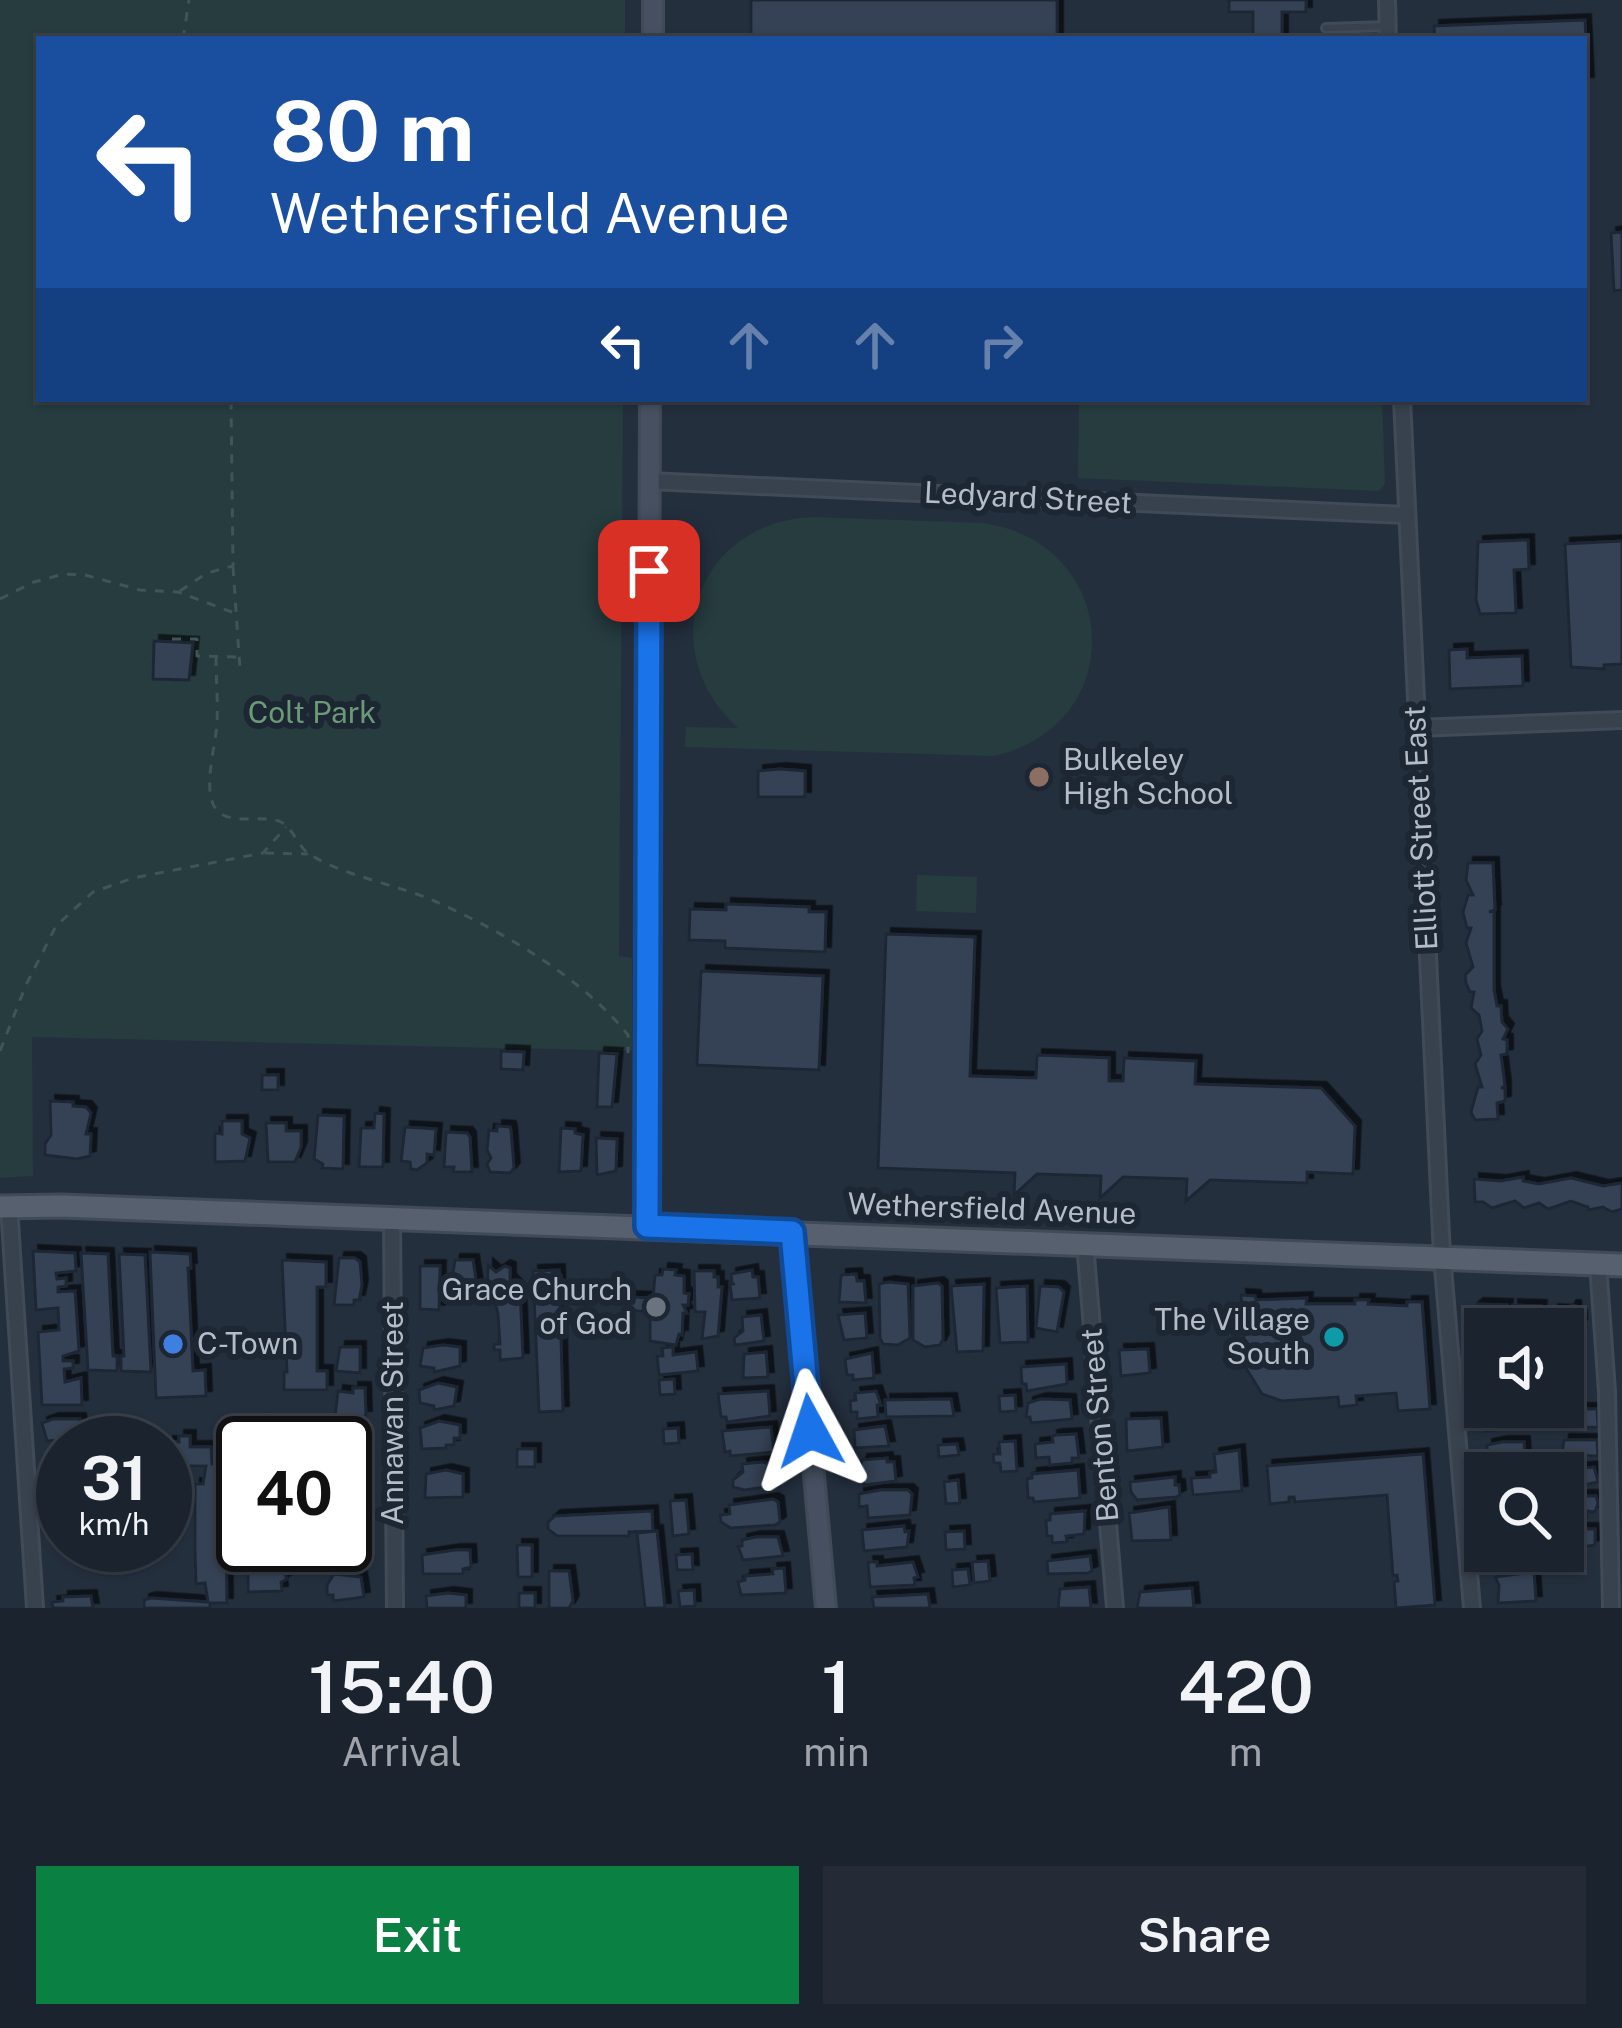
<!DOCTYPE html>
<html lang="en">
<head>
<meta charset="utf-8">
<style>
	body { margin:0; font-family:"Public Sans",sans-serif; background:#242b36; color:#f1f3f6; height:100vh; display:flex; flex-direction:column; font-size:45px; white-space:nowrap }
	* { box-sizing:border-box; margin:0 }
	p { font-size:39px; color:#a0a4aa }
	.icon { flex:none; width:66px; height:66px; fill:none; stroke:currentColor; stroke-width:2; stroke-linecap:round; stroke-linejoin:round }
	.map { position:relative; height:1608px; overflow:hidden }
	.sheet { display:flex; flex-direction:column; background:#1b232e; flex:1 }
	.sheet>* { flex:none }
	.banner { position:absolute; left:36px; top:36px; width:1551px; height:366px; border-radius:0px; box-shadow:0 3px 9px #0004,0 0 0 3px #39404a; background:#1a4fa0; color:#fff; overflow:hidden }
	.buttons { position:absolute; left:1464px; top:1308px; display:grid; gap:24px }
	.buttons a { display:grid; place-items:center; width:120px; height:120px; border-radius:0px; background:#1b232e; box-shadow:0 3px 9px #0004,0 0 0 3px #39404a; font-size:60px }
	.speed { position:absolute; left:36px; top:1416px; display:flex; gap:24px; font-size:60px; font-weight:700; text-align:center }
	.speed>* { display:grid; place-content:center; width:156px; height:156px; border-radius:50%; background:#1b232e; box-shadow:0 3px 9px #0004,0 0 0 3px #39404a; line-height:1 }
	.speed small { font-size:30px; font-weight:400 }
	.speed .limit { border:6px solid #111; border-radius:18px; background:#fff; color:#111 }
	.pin { position:absolute; display:grid; place-items:center; width:102px; height:102px; color:#fff; margin:-51px; border-radius:24px; box-shadow:0 6px 18px #0006 }
	.me { position:absolute; width:132px; margin:-66px; rotate:355deg; stroke-linejoin:round; filter:drop-shadow(0 0 9px #0008) }
	.turn { display:flex; align-items:center; gap:42px; height:252px; padding:0 36px; font-size:54px }
	.turn .icon { width:156px; height:156px; stroke-width:2.5 }
	.turn b { display:block; font-size:84px; line-height:102px }
	.lanes { display:flex; align-items:center; height:114px; padding:0 36px; background:#0003; justify-content:center; gap:60px; direction:ltr }
	.lanes .off { opacity:.35 }
	.eta { display:flex; justify-content:space-evenly; align-items:center; height:204px; text-align:center }
	.eta b { font-size:72px; font-weight:600; line-height:84px }
	.cta { display:flex; gap:24px; margin-top:auto; padding:24px 36px }
	.cta a { flex:1; height:138px; border-radius:0px; background:#0b8043; color:#fff; font-size:48px; font-weight:600; line-height:138px; text-align:center }
	.cta a+a { background:#242b36; color:#f1f3f6 }
	.map>svg:first-child { display:block }
</style>
</head>
<body>
<div class="map">
<svg width="1622" height="1608" viewBox="0 0 1622 1608">
	<defs>
		<filter id="shadow"><feDropShadow dx="5.5" dy="-5.5" stdDeviation="0" flood-color="#0009"/></filter>
	</defs>
	<rect width="100%" height="100%" fill="#242f3e"/>
	<!-- green -->
	<g fill="#263c3f">
		<path d="M0,0H625V39H39V399H623L619,956L632,958V1051L32,1037L33,1176L0,1178Z"/>
		<path d="M1079,399H1382L1385,484L1379,491L1078,478Z"/>
		<path d="M812,517L983,523C1122,543 1131,725 994,756L685,747L686,727L738,728C653,651 695,523 812,517Z"/>
		<path d="M917,875L977,877L976,913L916,911Z"/>
	</g>
	<!-- building -->
	<g fill="#364354" stroke="#1f2835" stroke-width="3" filter="url(#shadow)">
		<rect x="751" y="0" width="306" height="39"/>
		<path d="M1229,0H1306V12H1282V39H1253V12H1229Z"/>
		<path d="M1585,20L1588,82H1584V39H1435L1434,26Z"/>
		<path d="M1622,232V290L1614,291L1611,233Z"/>
		<path d="M1528,540L1529,569L1514,570L1516,613L1480,614L1476,600L1478,542Z"/>
		<path d="M1622,541V664L1604,665V669L1571,667L1565,544Z"/>
		<path d="M154,641L193,643L189,680L153,679Z"/>
		<path d="M1467,649V658L1522,656L1523,686L1450,689L1449,650Z"/>
		<path d="M780,769L805,771V797H758V771Z"/>
		<path d="M1468,863H1493L1495,910L1489,912L1494,911V990L1497,1006H1501L1502,1022L1508,1029L1503,1039L1507,1040V1054L1501,1055L1505,1086L1501,1088H1505V1101L1497,1103L1498,1119L1475,1120L1471,1112L1478,1087H1482L1475,1064L1481,1055L1477,1039L1482,1031L1479,1015L1471,1008L1474,992H1470L1466,983L1465,975L1473,967L1466,943L1471,928H1467L1463,912L1468,895H1473L1466,880Z"/>
		<path d="M726,904L809,907V912H826L825,952L725,948V941L689,940L690,909L726,910Z"/>
		<path d="M886,934L975,937L970,1076L1036,1078L1037,1055L1109,1058V1081H1123L1124,1058L1196,1061L1195,1084L1321,1088L1355,1126L1353,1174L1307,1172V1183L1210,1180L1186,1201L1187,1179L1123,1177L1100,1198L1101,1176L1037,1174L1014,1195L1015,1173L878,1168Z"/>
		<path d="M701,971L823,976L819,1070L697,1065Z"/>
		<path d="M501,1051L524,1052L523,1070L501,1069Z"/>
		<path d="M599,1053L617,1054L612,1107H597Z"/>
		<rect x="262" y="1075" width="16" height="15"/>
		<path d="M50,1101L73,1102V1106L86,1107L91,1113L86,1134H91L90,1156L77,1159L45,1155V1144L51,1135Z"/>
		<path d="M375,1113L384,1114L383,1167H359L361,1128H374Z"/>
		<path d="M318,1115L344,1116L343,1169L322,1168L323,1164L314,1159Z"/>
		<path d="M222,1121H242V1134L250,1138L245,1161L215,1162V1133L222,1134Z"/>
		<path d="M266,1123H286V1131H301V1147L295,1162H268Z"/>
		<path d="M497,1126L510,1127L511,1131L514,1168L510,1173L490,1172L487,1164L491,1158L487,1150L489,1130L497,1131Z"/>
		<path d="M405,1127L436,1129L434,1155L427,1154V1163L417,1170L411,1169L410,1162L401,1161Z"/>
		<path d="M561,1128L575,1129V1133L583,1135L581,1171L559,1172Z"/>
		<path d="M446,1132L467,1133L470,1137L472,1172H453L454,1167H444Z"/>
		<path d="M596,1138L617,1139L616,1171L597,1175Z"/>
		<path d="M1523,1177V1181L1539,1184L1571,1178L1603,1186L1622,1183V1209L1612,1212L1603,1207L1588,1210V1207L1571,1201L1548,1209L1539,1203L1524,1208L1515,1201L1492,1208L1483,1202H1475L1474,1179L1501,1181Z"/>
		<path d="M33,1251L75,1253L76,1271L56,1273L57,1279L66,1278V1286L58,1287V1292L75,1291L79,1351L63,1356V1361H73V1368L64,1369L65,1382L81,1378L82,1405H42L38,1332L59,1330L58,1308L36,1310Z"/>
		<path d="M150,1252L190,1254L191,1268H188L193,1371L205,1370L206,1396L156,1398Z"/>
		<path d="M81,1253L108,1254L113,1356H117V1371L88,1370Z"/>
		<path d="M119,1254L145,1255L151,1372L121,1371V1356H124Z"/>
		<path d="M339,1258H355L360,1262L362,1285L359,1300H354V1305H334Z"/>
		<path d="M282,1260L326,1262V1287H317V1371H327V1390H284V1372H287Z"/>
		<path d="M455,1260H473L477,1286L469,1302L453,1298L450,1292Z"/>
		<path d="M488,1265L496,1272L505,1266L510,1268V1279L520,1290L523,1358L500,1360V1350H494V1344H500L498,1314L495,1302H487Z"/>
		<path d="M420,1266H440L439,1310L420,1309Z"/>
		<path d="M663,1269L676,1270L675,1275L684,1276V1293L689,1294L688,1305H683L687,1313H683L682,1335L679,1334L676,1345L650,1341V1312L628,1310L629,1297L653,1298L655,1275H662Z"/>
		<path d="M559,1270L563,1411L539,1412L533,1271Z"/>
		<path d="M752,1270L753,1277H758L760,1298L732,1300L730,1284H735H732L731,1274Z"/>
		<path d="M694,1271H714V1277H718V1287H722L718,1336L702,1339L705,1312H695Z"/>
		<path d="M856,1274L857,1281H864L866,1303L839,1302L841,1275Z"/>
		<path d="M889,1282L908,1284L910,1338L898,1345L883,1344L880,1338L879,1284Z"/>
		<path d="M938,1283L942,1286L943,1339L940,1345L925,1347L913,1340V1286Z"/>
		<path d="M984,1284L983,1351L957,1352L951,1286Z"/>
		<path d="M1027,1286L1028,1342L1000,1343L996,1288Z"/>
		<path d="M1040,1286L1059,1287L1064,1292L1057,1332L1036,1328Z"/>
		<path d="M1241,1295L1255,1296L1256,1300L1307,1298L1306,1304H1355V1300H1369L1368,1304L1407,1306V1302H1422L1430,1409L1398,1411L1396,1393L1356,1396L1357,1405L1339,1407L1338,1397L1282,1401L1262,1394L1246,1368Z"/>
		<path d="M1478,1304L1507,1305L1504,1329H1485V1355H1478L1473,1308Z"/>
		<path d="M1513,1305L1541,1306L1538,1329H1515Z"/>
		<path d="M1571,1306H1575L1576,1316H1581V1325L1576,1326L1580,1333L1574,1335V1343H1563V1329H1552L1553,1310L1569,1311Z"/>
		<path d="M865,1313L867,1338L844,1340L838,1315Z"/>
		<path d="M761,1315L764,1341L735,1345L734,1338L743,1331L742,1317Z"/>
		<path d="M443,1345L460,1347V1366L434,1372V1368L420,1366L423,1348Z"/>
		<path d="M340,1347H360V1373L336,1371Z"/>
		<path d="M673,1347V1355L696,1352L698,1371L659,1375L657,1356H663L662,1348Z"/>
		<path d="M1148,1349L1150,1373L1121,1376L1119,1350Z"/>
		<path d="M766,1352L768,1377L743,1378L744,1354Z"/>
		<path d="M872,1353L874,1378L853,1380V1375H847L845,1359Z"/>
		<path d="M1066,1364L1067,1384L1027,1391L1026,1384H1022L1021,1367Z"/>
		<path d="M674,1379L675,1394L660,1395L659,1380Z"/>
		<path d="M438,1383L457,1387L454,1406L434,1410V1406L420,1403L419,1390Z"/>
		<path d="M353,1388H365L366,1416L335,1417L338,1391L353,1393Z"/>
		<path d="M768,1391L770,1416L727,1422L726,1417H721L718,1394Z"/>
		<path d="M876,1391L881,1405H877L878,1417L857,1419V1412H851L850,1401L856,1400L855,1393Z"/>
		<path d="M1015,1395L1016,1411L1000,1412L999,1396Z"/>
		<path d="M951,1399L954,1416L886,1417L885,1400Z"/>
		<path d="M1041,1399L1070,1400L1072,1419L1031,1423L1030,1417H1026L1028,1403Z"/>
		<path d="M1496,1408H1522L1526,1419H1522L1523,1428L1485,1431L1484,1412Z"/>
		<path d="M1561,1409H1597L1598,1427L1558,1428Z"/>
		<path d="M1161,1418L1163,1447L1127,1451L1126,1419Z"/>
		<path d="M53,1419H80L81,1426H86V1438L47,1441L42,1423Z"/>
		<path d="M265,1420L266,1443H246V1421Z"/>
		<path d="M439,1421L460,1425V1438H454V1445H446V1448L422,1449L420,1428Z"/>
		<path d="M885,1426L889,1446L855,1448L854,1430Z"/>
		<path d="M771,1427L774,1452L730,1456V1451L725,1452L722,1431Z"/>
		<path d="M678,1428L679,1443L664,1444L663,1429Z"/>
		<path d="M1076,1434L1079,1458H1072V1463L1050,1465L1049,1457L1036,1458L1035,1444L1053,1442L1052,1436L1057,1435Z"/>
		<path d="M179,1436H190V1447H211L212,1464H225L227,1603H210V1608H144V1600L151,1598L208,1602L205,1583L196,1584L195,1551V1484H203L206,1466H181V1473H170V1479H165V1449L168,1442H179Z"/>
		<path d="M1564,1440H1597L1598,1456L1562,1455Z"/>
		<path d="M1015,1441L1017,1471L1001,1472L1000,1463H994L993,1454H1000L999,1442Z"/>
		<path d="M1502,1442H1524L1525,1462L1488,1465L1487,1445Z"/>
		<path d="M957,1444L959,1455L939,1457L938,1445Z"/>
		<path d="M63,1446V1466H43V1457L49,1449Z"/>
		<path d="M345,1447L367,1450V1466H362V1470L345,1471Z"/>
		<rect x="517" y="1449" width="18" height="18"/>
		<path d="M1239,1450L1242,1491L1193,1495L1191,1478L1210,1477V1473L1216,1472L1214,1454Z"/>
		<path d="M1423,1454L1435,1605L1396,1608L1394,1582L1398,1581L1397,1575L1393,1576L1387,1495L1295,1502L1294,1497H1289V1502L1270,1504L1267,1466Z"/>
		<path d="M887,1458V1462H894L896,1481L864,1485L863,1479H857L862,1460Z"/>
		<path d="M763,1462L770,1464L772,1486L744,1490L733,1487V1480L743,1472L742,1464Z"/>
		<path d="M1594,1467L1598,1482L1569,1488L1565,1470Z"/>
		<path d="M446,1470L463,1474V1497L425,1498L426,1474Z"/>
		<path d="M1078,1470L1080,1498L1034,1502L1033,1498H1028L1027,1479L1032,1478V1474Z"/>
		<path d="M63,1471V1491L50,1493L44,1474Z"/>
		<path d="M1175,1477V1485H1179L1180,1495L1176,1497L1137,1500L1131,1492L1130,1482Z"/>
		<path d="M958,1480L960,1503L946,1504L944,1482Z"/>
		<path d="M345,1488L366,1493L367,1508L345,1512Z"/>
		<path d="M880,1490H908L912,1494L910,1515L868,1518L867,1506L859,1507V1494Z"/>
		<path d="M1569,1496H1596L1598,1503L1595,1512L1587,1511V1517L1569,1516L1565,1500Z"/>
		<path d="M773,1499L778,1502L780,1522L775,1525L731,1528L721,1522L720,1515L730,1514L729,1505Z"/>
		<path d="M686,1500L689,1534L673,1536L670,1501Z"/>
		<path d="M1169,1507L1171,1540L1132,1541L1129,1513Z"/>
		<path d="M59,1511H63V1536L46,1533L47,1514Z"/>
		<path d="M652,1511L653,1531L629,1532V1536H557L548,1529V1522L555,1516Z"/>
		<path d="M1085,1511L1084,1534L1066,1536L1067,1542L1052,1543V1536H1047L1046,1520H1050V1514Z"/>
		<path d="M904,1526L905,1532L909,1531L907,1547L864,1551L862,1530Z"/>
		<path d="M1569,1529H1595V1545L1569,1549Z"/>
		<path d="M657,1531L665,1608H645L637,1533Z"/>
		<path d="M964,1531L965,1549L946,1550L945,1532Z"/>
		<path d="M345,1532L364,1534L363,1556L319,1557L315,1545H345Z"/>
		<path d="M756,1537H778L783,1556L743,1560L738,1546H742V1540Z"/>
		<path d="M517,1545H532V1577H518Z"/>
		<path d="M455,1550H470L471,1567L463,1569V1574H423L422,1555Z"/>
		<path d="M1494,1551L1537,1552V1563L1494,1567Z"/>
		<path d="M692,1554L693,1570H677L676,1555Z"/>
		<path d="M1090,1556L1092,1571L1088,1573L1048,1574L1047,1561Z"/>
		<path d="M988,1561L990,1581L974,1583L972,1562Z"/>
		<path d="M868,1562H877V1566L913,1562L918,1577L914,1578L915,1585L870,1587Z"/>
		<path d="M260,1568L269,1573L284,1572L287,1579L281,1582L282,1591L248,1592V1569Z"/>
		<path d="M784,1568L786,1593L741,1595L738,1582L745,1580V1576L773,1574L772,1569Z"/>
		<path d="M968,1569L970,1585L953,1587L952,1570Z"/>
		<path d="M549,1571H569L573,1601L569,1608H549Z"/>
		<path d="M1534,1572L1536,1601L1498,1603L1499,1585L1495,1577Z"/>
		<path d="M334,1574L361,1577L364,1597L333,1601V1595H327V1585Z"/>
		<path d="M1089,1587L1091,1608H1058L1060,1589Z"/>
		<path d="M1192,1588L1194,1608H1137L1140,1592Z"/>
		<path d="M694,1590L695,1606L680,1607L678,1591Z"/>
		<path d="M448,1593L466,1595V1608H427L426,1596Z"/>
		<rect x="519" y="1593" width="16" height="15"/>
		<path d="M928,1594L930,1608H874L872,1597Z"/>
		<path d="M91,1596L93,1608H53L52,1602L63,1601V1597Z"/>
	</g>
	<g fill="none" stroke-linecap="round" stroke-linejoin="round">
		<!-- lane casing -->
		<g stroke="#414a57" stroke-width="12">
			<path id="lane" d="M1326,28L1388,26"/>
		</g>
		<!-- street casing -->
		<g stroke="#414a57" stroke-width="20">
			<g id="street">
				<path d="M1387,0L1388,39"/>
				<path d="M1402,399L1442,1256L1472,1608"/>
				<path d="M649,481L1406,515"/>
				<path d="M1416,728L1622,720"/>
				<path d="M9,1206L35,1608"/>
				<path d="M392,1218L395,1608"/>
				<path d="M1085,1243L1115,1608"/>
				<path d="M1598,1264L1607,1391L1611,1608"/>
			</g>
		</g>
		<!-- secondary casing -->
		<g stroke="#414a57" stroke-width="24">
			<g id="secondary">
				<path d="M653,39V0"/>
				<path d="M647,1227L650,399"/>
				<path d="M792,1232L826,1608"/>
			</g>
		</g>
		<!-- primary casing -->
		<g stroke="#414a57" stroke-width="27">
			<path id="primary" d="M0,1207L61,1206L1622,1265"/>
		</g>
		<!-- path -->
		<g stroke="#3f5557" stroke-width="3" stroke-dasharray="9 9" stroke-linecap="butt">
			<path d="M183,39L189,0"/>
			<path d="M233,567L240,669"/>
			<path d="M180,591L207,573L233,566L231,399"/>
			<path d="M0,599L34,582L64,574L85,575L140,590L178,592L237,614"/>
			<path d="M172,639H197V656L238,657"/>
			<path d="M216,657C216,678 218,700 217,722C216,745 204,782 213,804C224,829 262,813 281,822C295,830 298,848 311,855C342,875 397,885 432,900C499,929 583,978 628,1035V1053"/>
			<path d="M265,853L308,854"/>
			<path d="M0,1051L26,985L56,926L93,892L133,878L263,853L286,827"/>
		</g>
		<!-- lane -->
		<use href="#lane" stroke="#38414e" stroke-width="6"/>
		<!-- street -->
		<use href="#street" stroke="#38414e" stroke-width="14"/>
		<!-- secondary -->
		<use href="#secondary" stroke="#465061" stroke-width="18"/>
		<!-- primary -->
		<use href="#primary" stroke="#56606e" stroke-width="21"/>
	</g>
	<g fill="none" stroke-linecap="round" stroke-linejoin="round">
		<!-- route casing -->
		<g stroke="#114b97" stroke-width="30">
			<path id="route" d="M649,571L647,1226L792,1232L810,1431"/>
		</g>
		<!-- route -->
		<use href="#route" stroke="#1a73e8" stroke-width="21"/>
	</g>
	<!-- markers -->
	<circle fill="#8d6e63" stroke="#1d2633" stroke-width="4.5" cx="1039" cy="777" r="12"/>
	<circle fill="#6b7280" stroke="#1d2633" stroke-width="4.5" cx="656" cy="1307" r="12"/>
	<circle fill="#0f9aa8" stroke="#1d2633" stroke-width="4.5" cx="1334" cy="1337" r="12"/>
	<circle fill="#3f7fe0" stroke="#1d2633" stroke-width="4.5" cx="173" cy="1344" r="12"/>
	<g text-anchor="middle" stroke-width="12" stroke-linejoin="round" paint-order="stroke">
		<!-- street labels -->
		<g font-size="30" fill="#b4bcc9" stroke="#1d2633">
			<text transform="translate(1028 498) rotate(3)" y="10">Ledyard Street</text>
			<text transform="translate(1421 828) rotate(-93)" y="10">Elliott Street East</text>
			<text transform="translate(992 1209) rotate(2)" y="10">Wethersfield Avenue</text>
			<text transform="translate(393 1413) rotate(-90)" y="10">Annawan Street</text>
			<text transform="translate(1100 1425) rotate(-95)" y="10">Benton Street</text>
		</g>
		<!-- park labels -->
		<g font-size="30" fill="#6b9a76" stroke="#1d2633">
			<text x="312" y="723">Colt Park</text>
		</g>
		<!-- poi labels -->
		<g font-size="30" fill="#b4bcc9" stroke="#1d2633" text-anchor="start">
			<text x="1063" y="770">Bulkeley<tspan x="1063" dy="34">High School</tspan></text>
			<text x="632" y="1300" text-anchor="end">Grace Church<tspan x="632" dy="34">of God</tspan></text>
			<text x="1310" y="1330" text-anchor="end">The Village<tspan x="1310" dy="34">South</tspan></text>
			<text x="197" y="1354">C-Town</text>
		</g>
	</g>
</svg>
<div class="buttons">
<a><svg class="icon" aria-label="sound" viewBox="0 0 24 24"><path d="M4 9h4l5-4v14l-5-4H4zM17 9q2 3 0 6"/></svg></a>
<a><svg class="icon" aria-label="search" viewBox="0 0 24 24"><circle cx="10" cy="10" r="6"/><path d="M15 15l6 6"/></svg></a>
</div>
<div class="speed"><div>31<small>km/h</small></div><div class="limit">40</div></div>
<div class="pin" style="left:649px;top:571px;background:#d93025"><svg class="icon" aria-label="arrive" viewBox="0 0 24 24"><path d="M6 21V4h12l-3 4 3 4H6"/></svg></div>
<svg class="me" style="left:810px;top:1431px" viewBox="-20 -20 40 40"><path d="M0-17L14 15 0 8-14 15z" fill="#1a73e8" stroke="#fff" stroke-width="4"/></svg>
<div class="banner">
<div class="turn"><svg class="icon" aria-label="left" viewBox="0 0 24 24"><path d="M17 20v-9H6M10 6l-5 5 5 5"/></svg><div><b>80 m</b>Wethersfield Avenue</div></div>
<div class="lanes"><svg class="icon" aria-label="left" viewBox="0 0 24 24"><path d="M17 20v-9H6M10 6l-5 5 5 5"/></svg><svg class="icon off" aria-label="ahead" viewBox="0 0 24 24"><path d="M12 20V5M6 11l6-6 6 6"/></svg><svg class="icon off" aria-label="ahead" viewBox="0 0 24 24"><path d="M12 20V5M6 11l6-6 6 6"/></svg><svg class="icon off" aria-label="right" viewBox="0 0 24 24"><path d="M7 20v-9h11M14 6l5 5-5 5"/></svg></div>
</div>
</div>
<section class="sheet">
<div class="eta">
<div><b>15:40</b><p>Arrival</p></div>
<div><b>1</b><p>min</p></div>
<div><b>420</b><p>m</p></div>
</div>
<div class="cta"><a>Exit</a><a>Share</a></div>
</section>
</body>
</html>
